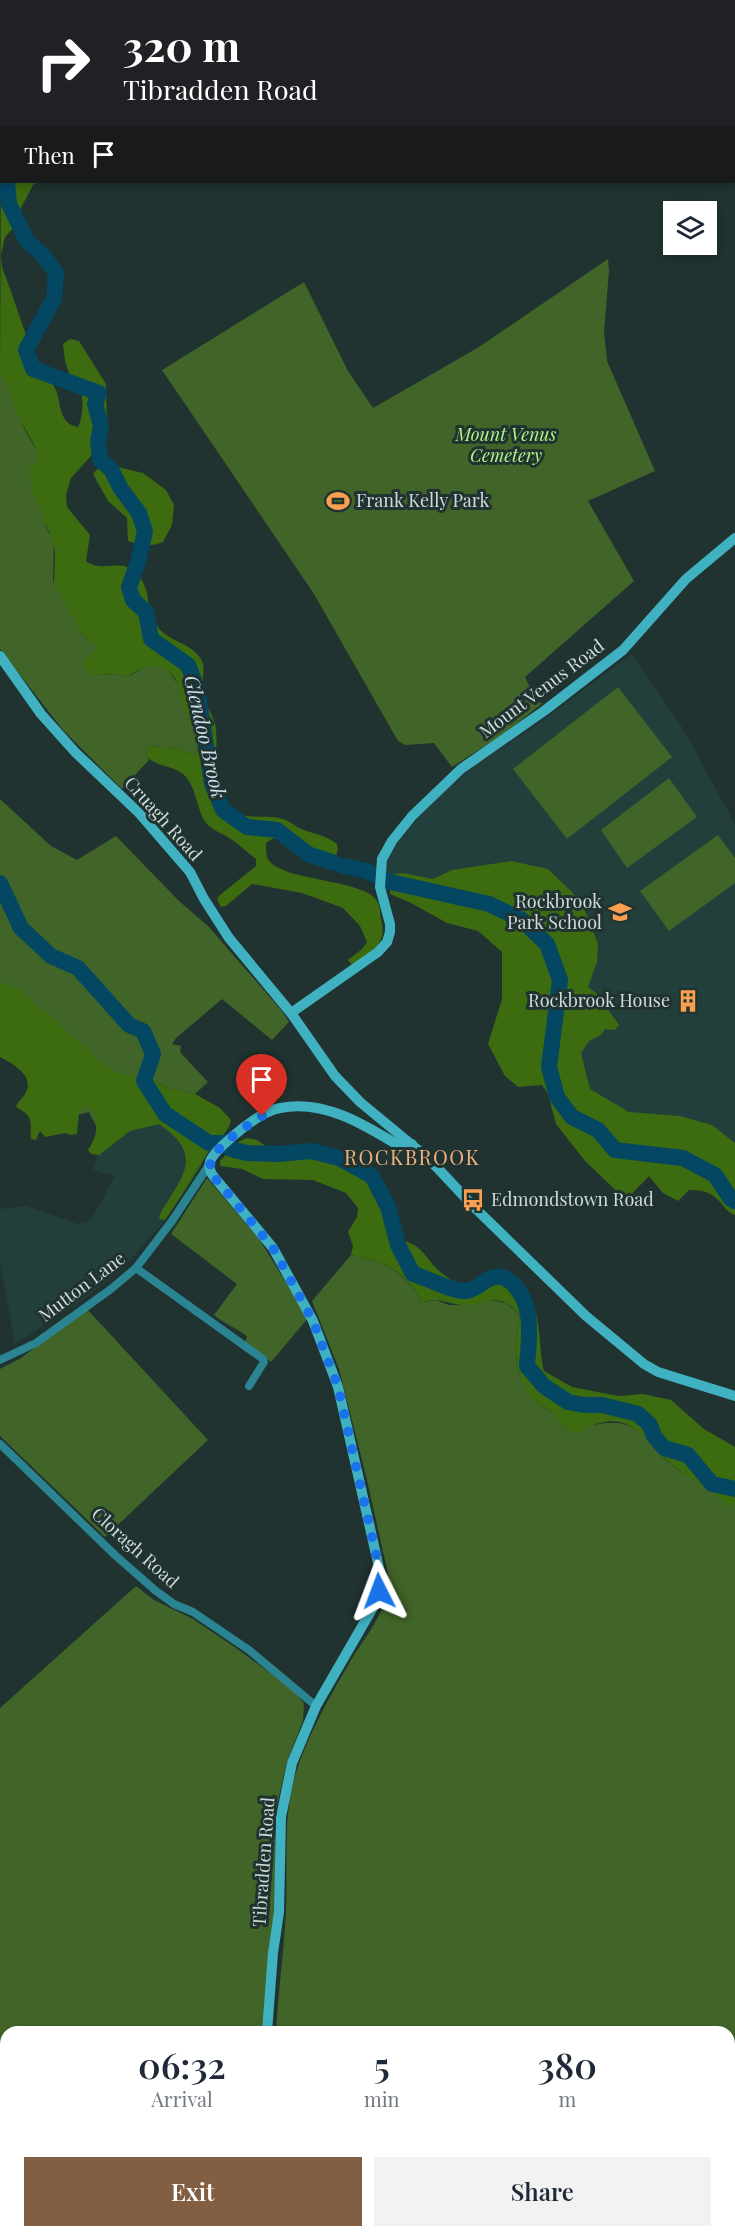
<!DOCTYPE html>
<html lang="en">
<head>
<meta charset="utf-8">
<style>
	body { margin:0; font-family:"Playfair Display",serif; background:#f2f2f3; color:#1f2937; height:100vh; display:flex; flex-direction:column; font-size:22px; white-space:nowrap }
	* { box-sizing:border-box; margin:0 }
	p { font-size:20px; color:#747a83 }
	.icon { flex:none; width:33px; height:33px; fill:none; stroke:currentColor; stroke-width:2; stroke-linecap:round; stroke-linejoin:round }
	.map { position:relative; flex:1; overflow:hidden }
	.side { position:absolute; left:0px; top:2026px; width:735px; height:212px; display:flex; flex-direction:column; background:#fff; border-radius:18px 18px 0 0; box-shadow:0 3px 9px #0003 }
	.side>* { flex:none }
	.hud { position:absolute; left:0px; top:0px; width:735px; height:183px; box-shadow:0 3px 9px #0003; background:#202124; color:#fff; overflow:hidden }
	.fabs { position:absolute; left:663px; top:201px; display:grid; gap:12px }
	.fabs a { display:grid; place-items:center; width:54px; height:54px; border-radius:0px; background:#fff; box-shadow:0 3px 9px #0003; font-size:30px }
	.pin { position:absolute; display:grid; place-items:center; width:51px; height:51px; color:#fff; margin:-62px -26px; border-radius:50% 50% 50% 0; rotate:-45deg; box-shadow:0 0 6px #0007 }
	.pin .icon { rotate:45deg }
	.me { position:absolute; width:66px; margin:-33px; rotate:357deg; stroke-linejoin:round; filter:drop-shadow(0 0 4px #0008) }
	.turn { display:flex; align-items:center; gap:21px; height:126px; padding:0 24px; font-size:27px }
	.turn .icon { width:78px; height:78px; stroke-width:2.5 }
	.turn b { display:block; font-size:42px; line-height:51px }
	.then { display:flex; align-items:center; height:57px; padding:0 24px; background:#0003; gap:12px; font-size:22px }
	.eta { display:flex; justify-content:space-evenly; align-items:center; height:102px; text-align:center }
	.eta b { font-size:36px; font-weight:600; line-height:42px }
	.button { display:flex; gap:12px; margin-top:auto; padding:12px 24px }
	.button a { flex:1; height:69px; border-radius:0px; background:#825e42; color:#fff; font-size:24px; font-weight:600; line-height:69px; text-align:center }
	.button a+a { background:#f2f2f3; color:#1f2937 }
	.map>svg:first-child { display:block }
</style>
</head>
<body>
<div class="map">
<svg width="735" height="2237" viewBox="0 0 735 2237">
	<rect width="100%" height="100%" fill="#203330"/>
	<!-- built -->
	<g fill="#233f3b">
		<path d="M632,654L682,727L735,824V1173L598,1130L560,980L411,886L386,881L385,875L387,860L394,847L430,804L474,766L532,728Z"/>
		<path d="M118,1092L209,1143L201,1167L165,1220L127,1264L80,1302L15,1344L0,1262V1209L26,1206L78,1224L87,1222L95,1213L115,1176L93,1170Z"/>
	</g>
	<!-- green -->
	<g fill="#416428">
		<path d="M608,259L609,271L604,331L607,361L655,471L588,501L634,581L525,677L537,702L543,703L502,735L452,767L434,743L405,745L398,741L314,594L162,370L304,282L348,371L373,408L479,347Z"/>
		<path d="M0,375C15,392 16,413 26,432C31,442 36,447 40,458L36,463L44,504V524L54,541L53,582L60,590L83,635L98,647L84,661L94,675L117,674L128,677L146,666H161L169,671L179,686L182,702L196,733L198,750L194,755L177,748L147,746L146,756L149,760L122,789L63,730L0,649Z"/>
		<path d="M618,687L672,757L567,839L513,769Z"/>
		<path d="M669,778L697,817L627,868L601,830Z"/>
		<path d="M0,799L51,846L77,860L116,836L180,902L208,926L282,1011L289,1022L272,1040L222,999L176,1038L172,1044L181,1046L180,1052L208,1082L195,1094L166,1087L151,1079L103,1140L89,1112L37,1125L36,1064L0,1013Z"/>
		<path d="M718,835L735,858V883L669,931L640,891Z"/>
		<path d="M207,1178L259,1239L308,1318L271,1362L245,1343L247,1336C236,1328 225,1324 214,1315L237,1284L171,1234Z"/>
		<path d="M351,1255C385,1262 405,1271 422,1302L436,1300L449,1305H469L483,1301H496L506,1303L520,1315L515,1344L518,1371L531,1399L554,1414L568,1431C598,1424 625,1413 649,1440C658,1451 666,1462 678,1470C696,1481 713,1488 726,1505H735V2237H311L308,2232H729V2032H276C278,1992 284,1951 286,1910C288,1868 283,1824 293,1783C303,1745 327,1701 347,1667C366,1633 388,1616 388,1574L367,1480L339,1369L312,1301Z"/>
		<path d="M87,1309L208,1440L105,1537L0,1436V1369L21,1358Z"/>
		<path d="M136,1586L154,1600L193,1619L236,1648L292,1689L304,1703L303,1721L287,1761L275,1815V1911L263,2032H6V2232H84V2237H0V1708Z"/>
	</g>
	<!-- forest -->
	<g fill="#3c6b10">
		<path d="M1,156L2,182H37L33,185L21,208L19,222L5,237L1,255L2,267C15,301 25,335 39,368C43,377 53,382 56,390C61,404 59,424 78,427C83,417 84,400 80,389C77,383 72,379 69,373C65,364 64,354 63,344L70,339L79,341L106,384L107,429L101,445L71,478L66,495L67,507L90,535L86,561C102,574 121,557 136,573C153,589 144,609 158,627C169,642 190,642 201,659C207,669 200,684 203,695C206,707 215,717 216,729C218,753 212,779 226,801C239,823 258,814 279,818C288,820 292,824 299,828C312,834 325,834 337,844L338,850L335,858C316,861 293,841 274,838L266,843C266,847 266,853 267,857C276,882 364,878 377,901C380,905 380,913 381,919C388,945 371,951 353,966L348,960L362,949L367,942L360,926L343,908L302,893L252,884L226,906L221,907L217,899L220,895L256,866V859C246,851 236,842 226,836C218,832 209,828 204,820C196,805 196,786 183,774C172,765 156,767 146,756L147,746L177,748L194,755L198,750C197,744 197,737 195,731C192,721 184,712 182,702C180,697 181,692 179,688C172,662 146,662 128,677L117,674L94,675L84,668L83,661L98,647L83,635L54,584L55,551L50,533L43,522L41,510L34,497L31,485L30,466L36,463L39,458C35,442 24,430 18,415C11,401 11,388 0,375Z"/>
		<path d="M109,465L143,473L166,490L174,505L172,525L163,542C150,547 141,546 128,541L127,518L108,501L93,474L99,467Z"/>
		<path d="M511,861L548,869L581,901L598,944L597,962L588,987L596,993L619,1025L615,1030L605,1029L601,1035L589,1041L581,1053L590,1089L629,1112L680,1116L712,1125L735,1143V1215C726,1212 724,1205 717,1199C709,1191 700,1190 689,1190L678,1201L663,1193L649,1176L626,1200L585,1161L556,1124L548,1094L542,1085L518,1087L505,1076L488,1044L502,999V952L478,931L447,923L411,903L390,894L389,875L403,873L433,879L452,870Z"/>
		<path d="M0,982L11,985L29,997L39,1008L50,1015L75,1039L89,1049L98,1062L120,1074L151,1079L166,1087L195,1094L220,1108L231,1120C228,1135 217,1138 209,1151C195,1174 181,1197 165,1220L159,1219L160,1214C183,1175 205,1156 159,1124L130,1131L99,1155L91,1154L88,1150C97,1136 99,1126 93,1110L85,1106L79,1112L77,1134L70,1135L65,1133L45,1137L40,1131L36,1140L31,1139C30,1120 34,1117 16,1107C18,1101 22,1099 25,1094C36,1076 13,1064 0,1057Z"/>
		<path d="M247,1138L257,1140L270,1149L283,1150L295,1156L335,1154L349,1158L363,1165L386,1186L392,1202L393,1221L401,1240C422,1245 424,1256 438,1270C447,1278 457,1283 467,1288C478,1284 485,1272 496,1272C504,1271 511,1278 516,1283C520,1287 526,1291 529,1297C542,1317 538,1346 544,1371L572,1387L618,1396L643,1394L671,1400L704,1429L735,1447V1505H726C712,1488 694,1481 677,1469C651,1451 638,1413 600,1423C591,1425 587,1427 580,1434L568,1431L554,1414L531,1399L525,1388L518,1371L515,1344L520,1315C516,1311 511,1306 506,1303C493,1297 481,1304 469,1305C456,1306 447,1301 436,1300C432,1300 426,1301 422,1302C406,1271 385,1262 351,1255L353,1246L348,1232L357,1217L358,1208L346,1193L313,1180L263,1179L242,1169L220,1166V1161L238,1142Z"/>
	</g>
	<g fill="none" stroke-linecap="round" stroke-linejoin="round">
		<!-- river -->
		<g stroke="#034763" stroke-width="16">
			<path d="M11,2L13,0"/>
			<path d="M2,10V31"/>
			<path d="M7,182L9,204L27,241L43,255L56,273L54,298L26,350L33,369L99,393L95,404L101,426L98,441L100,460L111,469L121,489L139,513L145,531L138,562L129,587L133,600L146,612L151,639L188,665L197,688L212,784L223,810L247,827L277,830L308,854L335,863"/>
			<path d="M344,866L367,871L386,881L489,904L522,920L547,944L560,980L549,1067L557,1097L572,1117L598,1130L615,1150L683,1158L715,1175L731,1199L735,1201"/>
			<path d="M0,883L21,928L51,956L78,968L129,1025L143,1031L153,1054L144,1081L165,1114L209,1143H224L231,1149L247,1153L278,1154L311,1151L339,1158L372,1176L388,1207L398,1245L413,1274C427,1278 453,1292 466,1291C477,1290 485,1278 495,1277C502,1275 507,1279 512,1283C535,1305 529,1337 527,1366L544,1386L568,1402L584,1405H602L638,1414L650,1425L654,1436L664,1448L688,1455L712,1484L735,1489"/>
		</g>
		<!-- street -->
		<g stroke="#2a8491" stroke-width="8">
			<path d="M136,1268L263,1359L264,1362L249,1386"/>
			<path d="M0,1360L36,1343L111,1289L136,1268L172,1221L209,1165"/>
			<path d="M0,1444L116,1556L156,1591L174,1604L193,1612L249,1650L316,1706"/>
		</g>
		<!-- secondary -->
		<g stroke="#40b1c1" stroke-width="10">
			<path d="M0,656L41,714L75,752L139,813L190,872L204,899L229,938L291,1013L335,1076L360,1102L429,1159L476,1209L586,1316L644,1364L658,1372L735,1396"/>
			<path d="M291,1013L378,952L387,942L390,932V924L380,887L382,859L392,841L412,816L461,769L544,711L623,650L686,579L735,538"/>
			<path d="M267,2032L273,1953L279,1912L281,1817L292,1763L316,1706L375,1604L379,1591L380,1572L338,1387L313,1321L273,1248L214,1177C204,1164 212,1156 222,1146C236,1133 261,1111 280,1108C324,1099 365,1125 401,1147L412,1144"/>
			<path d="M304,2232L306,2237"/>
		</g>
	</g>
	<g fill="none" stroke-linecap="round" stroke-linejoin="round">
		<!-- route -->
		<path stroke="#1a73e8" stroke-width="10" stroke-dasharray="0 18" d="M262,1116C245,1128 207,1149 210,1172L273,1248L313,1321L338,1387L380,1572L379,1591"/>
	</g>
	<!-- icons -->
	<defs>
		<g id="stadium-bare" transform="scale(1.8)"><path d="M0-5a6.5 5 0 1 0 0 10a6.5 5 0 1 0 0-10ZM-3.5-1.8h7v3.6h-7Z" fill="#fa9f4f" stroke="#203330" stroke-width="2.5" paint-order="stroke"/></g>
		<g id="school-bare" transform="scale(1.8)"><path d="M0-5L7-2L0 1L-7-2ZM-4 1L0 2.5L4 1V4Q0 6-4 4Z" fill="#fa9f4f" stroke="#203330" stroke-width="2.5" paint-order="stroke"/></g>
		<g id="building-bare" transform="scale(1.8)"><path d="M-4-6H4V6H1V3H-1V6H-4ZM-2.5-4.3h1.7v1.8h-1.7ZM.8-4.3h1.7v1.8H.8ZM-2.5-1h1.7V.8h-1.7ZM.8-1h1.7V.8H.8Z" fill="#fa9f4f" stroke="#203330" stroke-width="2.5" paint-order="stroke"/></g>
		<g id="bus-bare" transform="scale(1.8)"><path d="M-5-6H5V4H4V6H2V4H-2V6H-4V4H-5ZM-3.5-4V0h7V-4ZM-3.5 1.2v1.5H-2V1.2ZM2 1.2v1.5H3.5V1.2Z" fill="#fa9f4f" stroke="#203330" stroke-width="2.5" paint-order="stroke"/></g>
	</defs>
	<g fill-rule="evenodd">
		<use href="#stadium-bare" x="338" y="501"/>
		<use href="#school-bare" x="620" y="912"/>
		<use href="#building-bare" x="688" y="1001"/>
		<use href="#bus-bare" x="473" y="1200"/>
	</g>
	<g text-anchor="middle" stroke-width="6" stroke-linejoin="round" paint-order="stroke">
		<!-- park labels -->
		<g font-size="18" font-style="italic" fill="#b1f484" stroke="#203330">
			<text x="506" y="441">Mount Venus<tspan x="506" dy="21">Cemetery</tspan></text>
		</g>
		<!-- poi labels -->
		<g font-size="18" fill="#cfdbd9" stroke="#203330" text-anchor="start">
			<text x="356" y="507">Frank Kelly Park</text>
			<text x="602" y="908" text-anchor="end">Rockbrook<tspan x="602" dy="21">Park School</tspan></text>
			<text x="670" y="1007" text-anchor="end">Rockbrook House</text>
			<text x="491" y="1206">Edmondstown Road</text>
		</g>
		<!-- street labels -->
		<g font-size="18" fill="#cfdbd9" stroke="#203330">
			<text transform="translate(542 689) rotate(-37)" y="6">Mount Venus Road</text>
			<text transform="translate(163 819) rotate(48)" y="6">Cruagh Road</text>
			<text transform="translate(82 1287) rotate(-37)" y="6">Mutton Lane</text>
			<text transform="translate(135 1548) rotate(42)" y="6">Cloragh Road</text>
			<text transform="translate(264 1862) rotate(-86)" y="6">Tibradden Road</text>
		</g>
		<!-- water labels -->
		<g font-size="20" font-style="italic" fill="#c9e0ee" stroke="#203330">
			<text transform="translate(205 737) rotate(77)" y="7">Glendoo Brook</text>
		</g>
		<!-- neighbourhood labels -->
		<g font-size="20" letter-spacing="1.5" fill="#f2b27f" stroke="#203330">
			<text x="412" y="1165">ROCKBROOK</text>
		</g>
	</g>
</svg>
<div class="fabs">
<a><svg class="icon" aria-label="layers" viewBox="0 0 24 24"><path d="M12 4l9 5-9 5-9-5zM3 14l9 5 9-5"/></svg></a>
</div>
<div class="pin" style="left:262px;top:1116px;background:#d93025"><svg class="icon" aria-label="arrive" viewBox="0 0 24 24"><path d="M6 21V4h12l-3 4 3 4H6"/></svg></div>
<svg class="me" style="left:379px;top:1591px" viewBox="-20 -20 40 40"><path d="M0-17L14 15 0 8-14 15z" fill="#1a73e8" stroke="#fff" stroke-width="4"/></svg>
<div class="hud">
<div class="turn"><svg class="icon" aria-label="right" viewBox="0 0 24 24"><path d="M7 20v-9h11M14 6l5 5-5 5"/></svg><div><b>320 m</b>Tibradden Road</div></div>
<div class="then">Then<svg class="icon" aria-label="arrive" viewBox="0 0 24 24"><path d="M6 21V4h12l-3 4 3 4H6"/></svg></div>
</div>
<section class="side">
<div class="eta">
<div><b>06:32</b><p>Arrival</p></div>
<div><b>5</b><p>min</p></div>
<div><b>380</b><p>m</p></div>
</div>
<div class="button"><a>Exit</a><a>Share</a></div>
</section>
</div>
</body>
</html>
